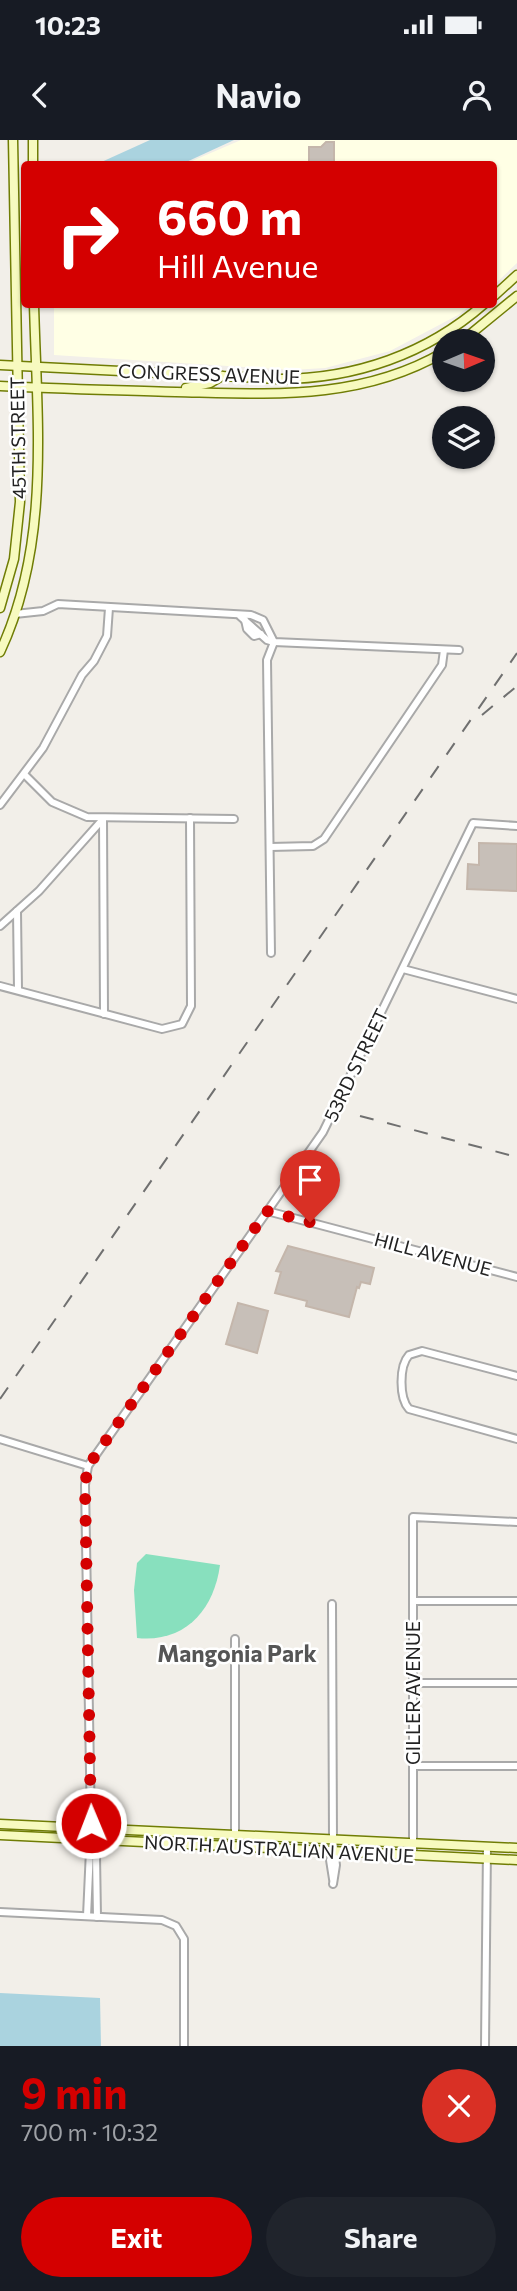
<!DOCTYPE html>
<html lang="en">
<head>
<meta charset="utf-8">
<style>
	body { margin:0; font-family:Commissioner,sans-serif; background:#20242c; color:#f1f3f6; height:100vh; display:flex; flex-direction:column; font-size:26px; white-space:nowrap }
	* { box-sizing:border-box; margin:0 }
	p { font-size:23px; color:#9ea1a6 }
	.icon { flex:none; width:38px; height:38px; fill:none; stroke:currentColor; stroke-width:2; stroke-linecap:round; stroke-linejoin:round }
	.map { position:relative; height:1906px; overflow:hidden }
	.drawer { display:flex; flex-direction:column; background:#171b24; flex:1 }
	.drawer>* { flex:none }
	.top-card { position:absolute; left:21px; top:21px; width:476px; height:147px; border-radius:7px; box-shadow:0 2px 5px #0004; background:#d40000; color:#fff; overflow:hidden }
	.needle { width:46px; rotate:88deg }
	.controls { position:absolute; left:432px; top:189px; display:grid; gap:14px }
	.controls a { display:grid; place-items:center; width:63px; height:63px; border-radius:50%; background:#171b24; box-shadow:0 2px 5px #0004; font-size:35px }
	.pin { position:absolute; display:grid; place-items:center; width:60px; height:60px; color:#fff; margin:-72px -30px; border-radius:50% 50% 50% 0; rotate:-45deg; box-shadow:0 0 7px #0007 }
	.pin .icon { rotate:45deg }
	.me { position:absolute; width:77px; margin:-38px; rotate:359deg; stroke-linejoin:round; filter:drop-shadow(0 0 5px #0008) }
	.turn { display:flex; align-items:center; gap:24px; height:147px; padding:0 21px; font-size:32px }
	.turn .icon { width:91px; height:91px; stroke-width:2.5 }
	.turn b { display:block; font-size:49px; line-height:60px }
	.round { display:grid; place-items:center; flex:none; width:74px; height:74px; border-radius:37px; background:#20242c }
	.head { display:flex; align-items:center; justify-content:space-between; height:119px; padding:0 21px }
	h1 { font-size:42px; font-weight:700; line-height:52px; color:#d40000 }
	.primary-button { display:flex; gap:14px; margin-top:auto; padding:14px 21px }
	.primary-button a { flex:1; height:80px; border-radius:42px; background:#d40000; color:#fff; font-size:28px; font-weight:700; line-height:80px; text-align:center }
	.primary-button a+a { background:#20242c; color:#f1f3f6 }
	.status { display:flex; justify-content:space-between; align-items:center; height:49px; padding:0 35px; background:#171b24; direction:ltr }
	.status svg { height:19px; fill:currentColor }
	header { display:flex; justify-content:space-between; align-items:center; height:91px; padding:0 21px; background:#171b24; font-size:32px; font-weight:700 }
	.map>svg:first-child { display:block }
</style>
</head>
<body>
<div class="status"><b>10:23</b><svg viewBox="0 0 49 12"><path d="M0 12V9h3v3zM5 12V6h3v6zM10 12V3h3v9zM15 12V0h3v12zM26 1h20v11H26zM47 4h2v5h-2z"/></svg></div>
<header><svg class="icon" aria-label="back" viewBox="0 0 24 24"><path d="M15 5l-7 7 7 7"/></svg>Navio<svg class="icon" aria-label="person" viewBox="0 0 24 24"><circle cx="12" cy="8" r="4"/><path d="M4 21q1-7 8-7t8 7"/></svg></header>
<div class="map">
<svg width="517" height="1906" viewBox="0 0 517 1906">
	<rect width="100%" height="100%" fill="#f2efe9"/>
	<!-- education -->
	<g fill="#ffffe5">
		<path d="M241,0H517V123L494,145V24H185Z"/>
		<path d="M54,165V164L471,165L458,175L390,211L325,228L292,230L54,215Z"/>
	</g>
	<!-- pitch -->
	<path fill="#88e0be" d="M146,1414L220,1425C214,1470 185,1503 137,1498L134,1450L137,1423Z"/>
	<!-- water -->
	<g fill="#aad3df">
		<path d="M150,0H234L182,24H97Z"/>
		<path d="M0,1853L100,1858L101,1906H0Z"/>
	</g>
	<!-- building -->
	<g fill="#c7bfb8" stroke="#c4b6ab" stroke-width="2">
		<path d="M326,2H334V24H309V7H321Z"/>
		<path d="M479,703L517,704V751L467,749L468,724L479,725Z"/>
		<path d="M288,1106L374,1128L370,1144L361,1142L359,1148L357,1147L349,1177L306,1166L307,1161L275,1153L281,1132L276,1131Z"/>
		<path d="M238,1163L268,1171L257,1213L226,1204Z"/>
	</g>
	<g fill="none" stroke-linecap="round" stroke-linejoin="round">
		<!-- street casing -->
		<g stroke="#a9a9a9" stroke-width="10">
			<g id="street">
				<path d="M15,474L43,471L58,464L251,475L263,480L274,502"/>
				<path d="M240,476L267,500L274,502L459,510"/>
				<path d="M245,480L247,489L254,496L261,494"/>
				<path d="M25,635L52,662L87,677L234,679"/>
				<path d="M0,665L43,608L82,535L94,521L107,496L109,468"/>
				<path d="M103,679L104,874"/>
				<path d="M270,707L313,706L324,699L442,525L444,510"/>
				<path d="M17,771L18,850"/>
				<path d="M0,786L39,751L103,679"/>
				<path d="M271,813L267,520L274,502"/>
				<path d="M403,829L517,859"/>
				<path d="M0,846L162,889L182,884L191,866L190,678"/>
				<path d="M267,1071L517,1137"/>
				<path d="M517,1236L422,1211L409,1215C399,1226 399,1258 409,1269L517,1299"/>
				<path d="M0,1299L88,1326"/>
				<path d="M413,1461H517"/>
				<path d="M332,1464L333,1700L336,1725L333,1744"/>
				<path d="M413,1543H517"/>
				<path d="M413,1626H517"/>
				<path d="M235,1695V1499"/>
				<path d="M91,1702L96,1715L97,1777"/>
				<path d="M413,1715V1377L517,1382"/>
				<path d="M333,1739L330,1720L334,1712"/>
				<path d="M0,1772L162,1780L176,1786L184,1799V1906"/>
				<path d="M87,1776L91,1688L85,1345L88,1326L323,992L473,683L517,686"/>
				<path d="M485,1906L487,1707"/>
			</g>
		</g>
		<!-- secondary casing -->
		<g stroke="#707d05" stroke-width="11">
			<g id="secondary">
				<path d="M33,24V0"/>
				<path d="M494,156L517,135"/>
				<path d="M462,201L517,156"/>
				<path d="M0,225L279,239C355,239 427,214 484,164"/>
				<path d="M0,246C58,249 117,250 176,252C270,254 360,261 444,212"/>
				<path d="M186,248L210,243L222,236"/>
				<path d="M0,468L14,419L20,362L13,0"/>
				<path d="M0,512C51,403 37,282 34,164"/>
				<path d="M0,1684L517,1708"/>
				<path d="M0,1695L517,1720"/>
			</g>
		</g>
		<!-- street -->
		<use href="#street" stroke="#fff" stroke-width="6"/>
		<!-- secondary -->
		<use href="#secondary" stroke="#f7fabf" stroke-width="8"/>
		<!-- rail -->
		<g stroke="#707070" stroke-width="2" stroke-dasharray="14 14" stroke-linecap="butt">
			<path d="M482,575L517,546"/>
			<path d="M360,976L517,1017"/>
			<path d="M0,1259L517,513"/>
		</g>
	</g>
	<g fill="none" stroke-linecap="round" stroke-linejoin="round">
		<!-- route -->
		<path stroke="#d40000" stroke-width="12" stroke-dasharray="0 21.6" d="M91,1683L85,1345L88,1326L267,1071L310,1082"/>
	</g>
	<g text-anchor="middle" stroke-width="5" stroke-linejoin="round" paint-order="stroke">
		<!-- street labels -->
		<g font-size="19" fill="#222" stroke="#fff">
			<text transform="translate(209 234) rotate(2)" y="7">CONGRESS AVENUE</text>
			<text transform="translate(18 298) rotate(-91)" y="7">45TH STREET</text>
			<text transform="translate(356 925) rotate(-64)" y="7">53RD STREET</text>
			<text transform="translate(433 1114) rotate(15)" y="7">HILL AVENUE</text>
			<text transform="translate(413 1553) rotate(-90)" y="7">GILLER AVENUE</text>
			<text transform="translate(279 1709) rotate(3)" y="7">NORTH AUSTRALIAN AVENUE</text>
		</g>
		<!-- quarter labels -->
		<g font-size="23" font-weight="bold" fill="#555" stroke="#fff">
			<text x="237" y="1522">Mangonia Park</text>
		</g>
	</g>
</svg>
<div class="controls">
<a><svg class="needle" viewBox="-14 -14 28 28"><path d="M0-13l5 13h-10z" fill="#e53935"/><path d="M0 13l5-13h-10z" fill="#9ea1a6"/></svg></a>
<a><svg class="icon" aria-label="layers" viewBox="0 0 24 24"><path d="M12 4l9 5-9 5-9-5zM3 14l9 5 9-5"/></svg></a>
</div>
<div class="pin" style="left:310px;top:1082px;background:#d93025"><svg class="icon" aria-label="arrive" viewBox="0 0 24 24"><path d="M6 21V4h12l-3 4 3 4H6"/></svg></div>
<svg class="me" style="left:91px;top:1683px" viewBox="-20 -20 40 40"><circle r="17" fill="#d40000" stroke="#fff" stroke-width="3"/><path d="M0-11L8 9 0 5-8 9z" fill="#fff"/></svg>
<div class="top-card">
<div class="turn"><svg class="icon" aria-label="right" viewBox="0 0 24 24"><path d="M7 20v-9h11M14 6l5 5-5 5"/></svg><div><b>660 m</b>Hill Avenue</div></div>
</div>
</div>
<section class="drawer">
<div class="head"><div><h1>9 min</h1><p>700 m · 10:32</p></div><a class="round" style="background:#d93025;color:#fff"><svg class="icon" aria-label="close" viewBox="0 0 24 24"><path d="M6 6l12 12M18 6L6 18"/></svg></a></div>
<div class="primary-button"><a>Exit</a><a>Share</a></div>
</section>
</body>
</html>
